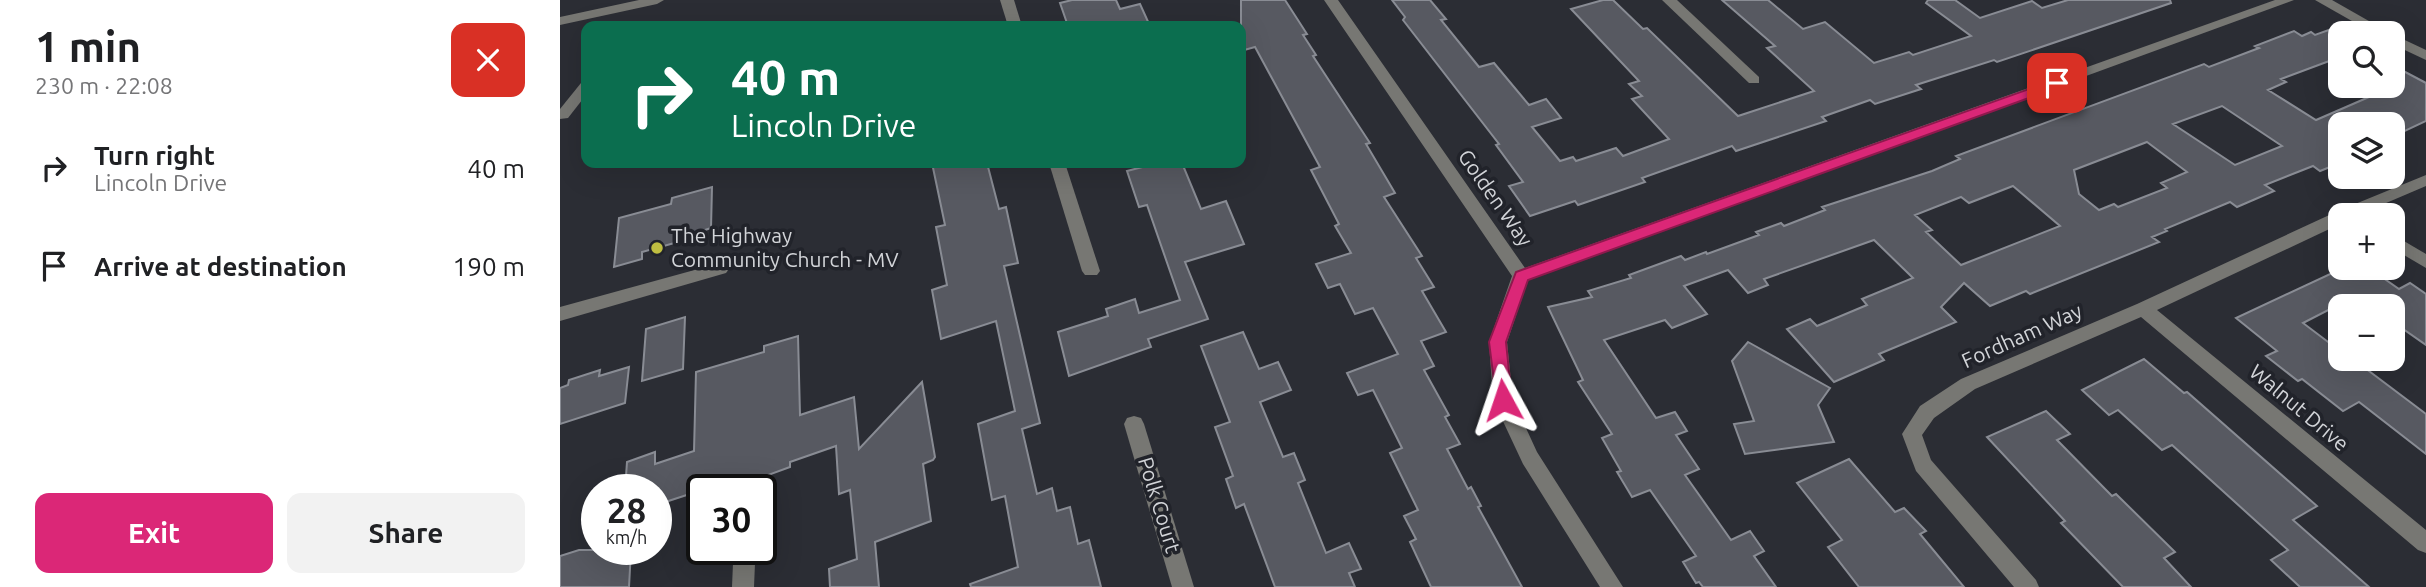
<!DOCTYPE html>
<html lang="en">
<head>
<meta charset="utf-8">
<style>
	body { margin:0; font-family:Ubuntu,sans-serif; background:#f2f2f2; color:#202124; height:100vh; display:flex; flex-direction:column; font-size:26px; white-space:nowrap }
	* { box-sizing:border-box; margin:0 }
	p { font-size:23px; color:#757577 }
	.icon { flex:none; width:38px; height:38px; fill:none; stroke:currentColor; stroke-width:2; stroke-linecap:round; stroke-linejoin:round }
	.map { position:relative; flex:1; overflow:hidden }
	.panel { display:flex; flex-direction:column; background:#fff; width:560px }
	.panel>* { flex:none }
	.hud { position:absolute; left:21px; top:21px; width:665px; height:147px; border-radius:14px; box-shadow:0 7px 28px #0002; background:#0b6e4f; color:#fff; overflow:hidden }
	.buttons { position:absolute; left:1768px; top:21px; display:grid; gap:14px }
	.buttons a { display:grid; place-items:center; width:77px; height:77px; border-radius:14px; background:#fff; box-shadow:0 7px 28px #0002; font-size:35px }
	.speed { position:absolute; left:21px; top:474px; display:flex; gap:14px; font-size:35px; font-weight:700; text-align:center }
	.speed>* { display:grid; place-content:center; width:91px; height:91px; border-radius:50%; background:#fff; box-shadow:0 7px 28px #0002; line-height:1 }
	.speed small { font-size:18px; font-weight:400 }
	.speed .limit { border:4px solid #111; border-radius:10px; background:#fff; color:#111 }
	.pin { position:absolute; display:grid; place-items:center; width:60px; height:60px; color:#fff; margin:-30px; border-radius:14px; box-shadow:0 4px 10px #0006 }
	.me { position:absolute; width:77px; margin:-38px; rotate:355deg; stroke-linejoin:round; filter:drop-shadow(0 0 5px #0008) }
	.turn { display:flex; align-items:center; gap:24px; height:147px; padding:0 35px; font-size:32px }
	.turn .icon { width:91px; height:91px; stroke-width:2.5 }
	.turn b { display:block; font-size:49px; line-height:60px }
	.round { display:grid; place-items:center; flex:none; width:74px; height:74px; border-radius:14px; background:#f2f2f2 }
	.summary { display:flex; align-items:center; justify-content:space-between; height:119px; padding:0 35px }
	h1 { font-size:42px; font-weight:600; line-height:52px }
	.cta { display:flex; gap:14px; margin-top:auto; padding:14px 35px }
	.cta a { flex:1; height:80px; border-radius:14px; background:#db2777; color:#fff; font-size:28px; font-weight:600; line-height:80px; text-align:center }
	.cta a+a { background:#f2f2f2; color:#202124 }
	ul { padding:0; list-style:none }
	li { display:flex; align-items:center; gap:21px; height:98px; padding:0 35px }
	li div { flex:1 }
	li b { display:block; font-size:26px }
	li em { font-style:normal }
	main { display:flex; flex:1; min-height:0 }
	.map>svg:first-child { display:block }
</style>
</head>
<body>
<main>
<section class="panel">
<div class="summary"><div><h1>1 min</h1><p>230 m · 22:08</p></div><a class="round" style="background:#d93025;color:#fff"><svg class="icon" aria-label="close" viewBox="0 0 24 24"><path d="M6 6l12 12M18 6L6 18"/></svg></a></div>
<ul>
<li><svg class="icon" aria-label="right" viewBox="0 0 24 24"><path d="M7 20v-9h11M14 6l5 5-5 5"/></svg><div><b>Turn right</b><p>Lincoln Drive</p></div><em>40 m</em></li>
<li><svg class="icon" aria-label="arrive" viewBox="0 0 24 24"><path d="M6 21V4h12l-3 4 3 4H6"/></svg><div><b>Arrive at destination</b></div><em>190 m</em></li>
</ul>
<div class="cta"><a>Exit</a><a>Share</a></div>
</section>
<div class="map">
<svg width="1866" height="587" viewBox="0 0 1866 587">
	<rect width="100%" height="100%" fill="#2b2d34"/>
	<!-- building -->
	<g fill="#575961" stroke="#898c94" stroke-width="2" fill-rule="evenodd">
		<path d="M512,0H556L560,9L580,4L590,26H508L500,3Z"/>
		<path d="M681,0H725L747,34L743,35L756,55L753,56L810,143L806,144L835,193L824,197L862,256L856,258L874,287L862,291L886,332L861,341L874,366L864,370L889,415L885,417L900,444L887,449L908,489L911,487L921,506L918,507L962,587H871L850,542L856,539L844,516L858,510L830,453L842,448L813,390L798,395L787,373L838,354L813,308L795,314L780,284L768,288L756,264L791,253L775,226L779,224L751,170L760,167L695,47L681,51Z"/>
		<path d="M832,0H870L886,19L881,20L919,67L934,63L969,105L986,99L1001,118L972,127L1000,161L1013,157L1016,161L1056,148L1063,156L1109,139L1072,99L1082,96L1069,84L1079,81L1011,9L1043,0H1053L1083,29L1087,28L1178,116L1254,91L1207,48L1215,46L1162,0H1208L1243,29L1265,22L1314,63L1349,52L1353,55L1411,36L1366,3L1368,0H1395L1420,18L1472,1L1482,8L1508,0H1610L1611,3L1437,62L1434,60L1356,85L1361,89L1315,104L1310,100L1262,117L1266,121L1176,151L1172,146L1082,178L1085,182L1018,205L1015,201L970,216L949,186L963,182L936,145L939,144L843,20L845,17Z"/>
		<path d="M1780,26V57L1721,79L1726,82L1708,90L1756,120L1832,87V65L1866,83V121L1832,137V124H1780V163L1760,171L1753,166L1705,185L1714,191L1677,207L1670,202L1605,229L1607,231L1592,237L1599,242L1470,294L1466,291L1430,306L1404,283L1381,307L1396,322L1319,354L1324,360L1274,382L1227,329L1250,319L1257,326L1307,305L1302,299L1353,278L1314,240L1204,279L1208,285L1188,293L1168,270L1124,286L1147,314L1112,328L1105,320L1044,340L1096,418L1115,412L1127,431L1116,435L1139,469L1125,475L1171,540L1190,531L1204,551L1194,556L1216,587H1143L1139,582L1136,583L1123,562L1136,556L1090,490L1072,497L1057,472L1061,471L1042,438L1052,434L1018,382L1023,380L988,307L1032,297L1028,291L1071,278L1069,275L1121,256L1125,260L1146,252L1147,254L1199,235L1196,232L1221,223L1224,226L1265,210L1262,207L1372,171L1400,159L1396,156L1644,64L1649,67L1699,48L1695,46L1734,31L1742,36L1751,32L1755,35ZM1662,106L1722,146L1675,165L1613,124ZM1587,142L1627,172L1601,183L1607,188L1558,207L1554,204L1539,210L1519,194L1514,170ZM1453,186L1500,226L1401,265L1366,232L1372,230L1355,215L1401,197L1409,203Z"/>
		<path d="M372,163H427L439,209L446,207L458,263L444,266L480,423L462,429L477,494L492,488L497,511L510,507L518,544L529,540L541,587H411L410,584L458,567L445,496L432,500L418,424L455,411L436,321L381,339L372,290L387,285L376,227L385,225Z"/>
		<path d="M598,163H622L641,209L666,201L684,244L625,262L648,319L588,339L591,347L509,376L498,332L548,316L546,309L575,299L579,313L620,300L587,205L579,207L567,171Z"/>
		<path d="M152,187L151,228L136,233V237L82,252V259L54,267L59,218L111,204L112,198Z"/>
		<path d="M1783,268H1809L1839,289L1850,283L1866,294V345L1843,329L1832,335V306H1776L1743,323L1780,351V359H1793L1866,414V454L1799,402L1783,411L1742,379L1738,381L1706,356L1717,351L1676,318Z"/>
		<path d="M125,317L123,369L82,381L86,329Z"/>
		<path d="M683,332L699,369L718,362L731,390L700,402L723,457L734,453L745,480L738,483L766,553L789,543L801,569L789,573L795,587H715L684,504L676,508L666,479L673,476L655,427L670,422L641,346Z"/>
		<path d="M238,336L240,415L294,397L299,449L362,382L375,457L373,460L363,464L371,521L315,542L319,587H270L269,569L297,559L290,490L279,494L276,446L230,462V467L189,482L162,490H142L96,505V490H65L67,462L95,452V464L134,451L136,372L204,352V346Z"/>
		<path d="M1188,342L1270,388L1258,405L1274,442L1185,454L1174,424L1194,421L1172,361Z"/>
		<path d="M1584,359L1624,393L1627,392L1757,506L1733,520L1809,587H1740L1711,560L1728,550L1612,445L1602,450L1558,410L1549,415L1522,390Z"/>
		<path d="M69,367L65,403L0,424V388L8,385L9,380L40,370L39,376Z"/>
		<path d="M1486,411L1510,434L1497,440L1552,496L1556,494L1615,552L1604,558L1631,587H1563L1501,523L1505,521L1427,437Z"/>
		<path d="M1289,459L1335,512L1344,508L1366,531L1360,534L1404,587H1299L1268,547L1282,540L1237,483Z"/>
		<path d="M19,550H71L69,587H0V556Z"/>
	</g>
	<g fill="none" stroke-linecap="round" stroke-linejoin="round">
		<!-- minor -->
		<g fill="#777773" fill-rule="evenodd">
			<path d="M79,0H104L97,4L0,25V17Z"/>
			<path d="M440,0H454L462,26H448Z"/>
			<path d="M764,0H778L965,268L1715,0H1734L968,280L947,342L953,400L977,452L1063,587H1040L963,464L933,400L929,342L952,276Z"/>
			<path d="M1102,0H1117L1199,77V83H1189Z"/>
			<path d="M1755,0H1772L1830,33H1813Z"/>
			<path d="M1832,34L1866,50V60L1832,44Z"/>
			<path d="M26,82V95L8,118L0,119V109L21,83Z"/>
			<path d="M489,163H505L540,271L537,275H525L522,271Z"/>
			<path d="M1866,175V186L1798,215H1780V224L1597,310L1866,530V553L1858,550L1581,317L1415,389L1374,418L1362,435L1371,460L1476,580L1479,587H1454L1356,471L1342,434L1360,406L1401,379L1577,304L1778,211Z"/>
			<path d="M1832,234L1866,254V268L1832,248Z"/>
			<path d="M160,263L166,265L169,269L166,273L0,321V307Z"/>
			<path d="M574,416L581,418L584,424L634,587H612L564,424L567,418Z"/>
			<path d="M184,553L192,556L195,563L194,587H172L173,563L176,556Z"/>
		</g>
	</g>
	<!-- route -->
	<path fill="#db2777" stroke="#8e194d" stroke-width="2" d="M1497,79L1502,80V86L968,280L946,342L952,400L949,405H937L929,342L956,272Z"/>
	<!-- markers -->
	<circle fill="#bfbe41" stroke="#21232a" stroke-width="2.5" cx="97" cy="248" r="7"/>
	<g text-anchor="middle" stroke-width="7" stroke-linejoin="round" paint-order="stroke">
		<!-- street labels -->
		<g font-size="21" fill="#d2d4d8" stroke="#21232a">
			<text transform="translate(935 198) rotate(55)" y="7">Golden Way</text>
			<text transform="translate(1462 336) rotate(-24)" y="7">Fordham Way</text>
			<text transform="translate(1739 408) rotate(40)" y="7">Walnut Drive</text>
			<text transform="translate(599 505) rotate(73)" y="7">Polk Court</text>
		</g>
		<!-- poi labels -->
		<g font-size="21" fill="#d2d4d8" stroke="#21232a" text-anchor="start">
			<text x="111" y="243">The Highway<tspan x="111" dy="24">Community Church - MV</tspan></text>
		</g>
	</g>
</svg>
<div class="buttons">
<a><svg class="icon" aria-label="search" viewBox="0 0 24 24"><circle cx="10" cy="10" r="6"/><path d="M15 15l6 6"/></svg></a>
<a><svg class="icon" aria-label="layers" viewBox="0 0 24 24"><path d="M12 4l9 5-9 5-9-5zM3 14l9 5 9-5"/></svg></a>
<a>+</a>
<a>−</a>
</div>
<div class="speed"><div>28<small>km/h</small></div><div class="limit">30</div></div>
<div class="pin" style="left:1497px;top:83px;background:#d93025"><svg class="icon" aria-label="arrive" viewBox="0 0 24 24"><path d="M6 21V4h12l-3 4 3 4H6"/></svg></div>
<svg class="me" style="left:943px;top:400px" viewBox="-20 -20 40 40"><path d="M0-17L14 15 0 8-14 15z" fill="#db2777" stroke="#fff" stroke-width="4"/></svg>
<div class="hud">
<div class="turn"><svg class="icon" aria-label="right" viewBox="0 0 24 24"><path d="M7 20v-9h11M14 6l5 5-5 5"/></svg><div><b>40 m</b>Lincoln Drive</div></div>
</div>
</div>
</main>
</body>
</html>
